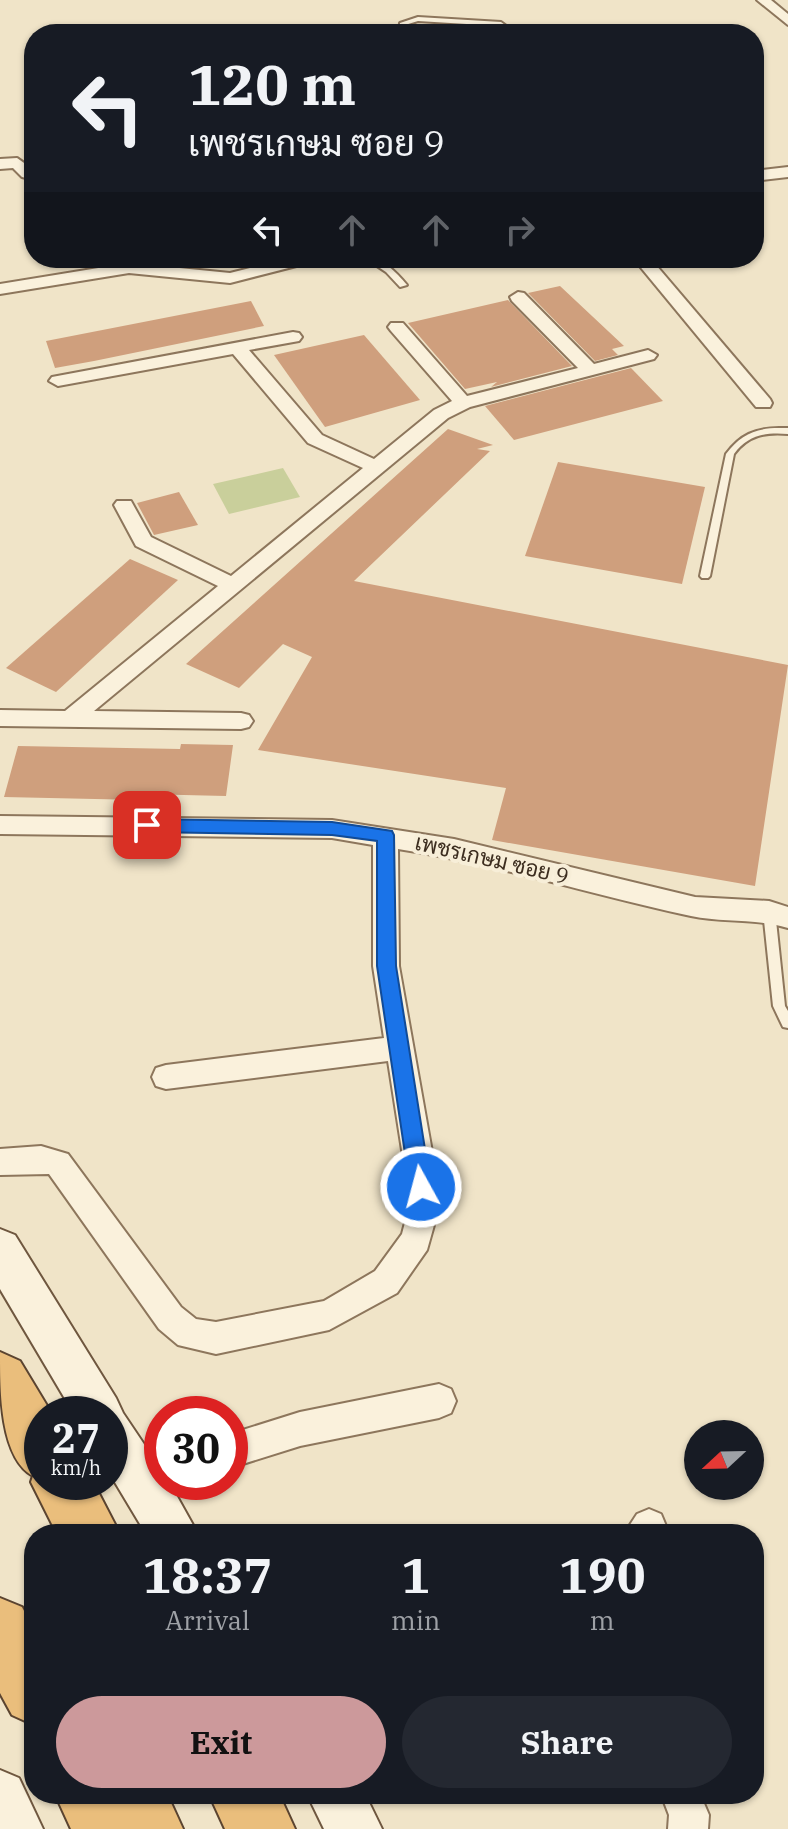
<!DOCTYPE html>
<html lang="en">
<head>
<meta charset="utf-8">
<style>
	body { margin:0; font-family:"IBM Plex Serif",Sarabun,serif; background:#242831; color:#f1f3f6; height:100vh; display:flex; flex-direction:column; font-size:30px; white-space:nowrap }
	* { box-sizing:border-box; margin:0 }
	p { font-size:26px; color:#9ea1a6 }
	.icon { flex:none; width:44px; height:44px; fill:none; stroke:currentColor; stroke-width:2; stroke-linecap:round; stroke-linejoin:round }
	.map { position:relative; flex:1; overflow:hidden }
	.drawer { position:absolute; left:24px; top:1524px; width:740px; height:280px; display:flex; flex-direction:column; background:#171b24; border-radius:32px; box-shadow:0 2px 6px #0004 }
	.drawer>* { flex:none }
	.banner { position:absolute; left:24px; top:24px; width:740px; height:244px; border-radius:32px; box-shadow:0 2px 6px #0004; background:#171b24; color:#f1f3f6; overflow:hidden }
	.needle { width:52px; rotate:248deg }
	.fabs { position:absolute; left:684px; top:1420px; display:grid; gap:16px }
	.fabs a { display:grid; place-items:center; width:80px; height:80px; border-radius:50%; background:#171b24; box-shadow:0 2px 6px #0004; font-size:40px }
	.speed { position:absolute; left:24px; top:1396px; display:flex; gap:16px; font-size:40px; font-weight:700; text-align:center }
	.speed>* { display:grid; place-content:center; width:104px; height:104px; border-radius:50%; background:#171b24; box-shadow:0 2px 6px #0004; line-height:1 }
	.speed small { font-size:20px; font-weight:400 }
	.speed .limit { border:12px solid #d22; background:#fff; color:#111 }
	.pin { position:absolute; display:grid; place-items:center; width:68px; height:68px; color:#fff; margin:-34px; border-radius:16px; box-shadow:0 4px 12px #0006 }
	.me { position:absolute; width:88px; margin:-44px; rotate:353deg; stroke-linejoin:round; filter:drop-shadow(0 0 6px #0008) }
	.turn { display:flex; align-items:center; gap:28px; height:168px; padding:0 32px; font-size:36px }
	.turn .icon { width:104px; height:104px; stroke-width:2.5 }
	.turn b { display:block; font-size:56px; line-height:68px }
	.lanes { display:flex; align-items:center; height:76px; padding:0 32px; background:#0003; justify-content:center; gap:40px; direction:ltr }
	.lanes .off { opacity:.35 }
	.eta { display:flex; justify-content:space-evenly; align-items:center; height:136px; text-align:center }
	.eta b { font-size:48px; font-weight:700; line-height:56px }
	.cta { display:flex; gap:16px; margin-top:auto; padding:16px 32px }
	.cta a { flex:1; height:92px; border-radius:48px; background:#cc999b; color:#111; font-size:32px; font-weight:700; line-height:92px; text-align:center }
	.cta a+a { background:#242831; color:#f1f3f6 }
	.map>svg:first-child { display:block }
</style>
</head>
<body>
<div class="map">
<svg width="788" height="1829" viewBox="0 0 788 1829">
	<rect width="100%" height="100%" fill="#f0e4c8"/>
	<!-- green -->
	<path fill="#c9cf9b" d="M283,468L300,497L229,514L213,484Z"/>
	<!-- building -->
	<g fill="#cf9f7d">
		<path d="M560,286L624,346L612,349L618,355L595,361L528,293Z"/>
		<path d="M508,300L572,366L491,387L497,382L465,389L408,323Z"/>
		<path d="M251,301L264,326L94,361L55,368L46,341Z"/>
		<path d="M364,335L420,400L325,427L274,355Z"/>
		<path d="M631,368L663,401L514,440L485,406Z"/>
		<path d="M448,429L493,445L477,449L490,451L354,581L788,665L755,886L492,840L506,788L258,750L312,657L283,644L239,688L186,664Z"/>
		<path d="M558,462L705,487L682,584L525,556Z"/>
		<path d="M179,492L198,525L154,535L137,503Z"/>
		<path d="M130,559L178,580L56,692L6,668Z"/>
		<path d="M181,744L233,745L226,796L141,794L140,800L4,797L18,746L180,749Z"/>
	</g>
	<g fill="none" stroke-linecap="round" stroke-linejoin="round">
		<!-- service casing -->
		<g stroke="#8d765c" stroke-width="4">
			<g id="service">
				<path d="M418,17L501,22L509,28L511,34H505L504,30L499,26L418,21L405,25V34H399L400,23Z"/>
				<path d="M365,258C383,258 396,272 407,285L400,287L386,272Z"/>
				<path d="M779,428H788V434C766,432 748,435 734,454L710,576L708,578H702L700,576L726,454C740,435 755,428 779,428Z"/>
				<path d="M769,906L773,908L775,911L785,1006L788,1011V1028L783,1027L773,1006L763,911L765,908Z"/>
			</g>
		</g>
		<!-- minor casing -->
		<g stroke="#8d765c" stroke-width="4">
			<g id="minor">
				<path d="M757,0H771L788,14V25Z"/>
				<path d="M17,158L34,170V180L22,177L13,168L0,169V159Z"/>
				<path d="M788,167V177L754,181V171Z"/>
				<path d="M290,258H318L316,261L230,283L129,273L0,294V284L129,263L230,273Z"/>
				<path d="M633,258H650L770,399L772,403L770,407H756Z"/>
				<path d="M518,292L524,293L594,364L648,350L657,355L654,359L470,407L448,418L94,711L241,713L249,715L253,721L249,727L241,729L0,726V710L65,711L218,586L136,546L114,505L117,501H131L151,537L231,576L363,468L308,443L233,354L58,386L49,381L52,377L293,332L299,333L302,337L299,341L249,350L322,435L374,459L434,410L452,401L391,331L388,327L391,323H403L467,396L578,368L512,301L510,297Z"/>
				<path d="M0,816L332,820L454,839L695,897L769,901L788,907V928C756,918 724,923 691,916C593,895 497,864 398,849L399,966L434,1163L438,1211L427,1250L397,1293L329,1330L216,1354L178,1345L159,1329L49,1174L0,1175V1149L41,1146L68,1154L181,1307L196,1319L216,1322L324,1301L375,1271L402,1234L408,1211L404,1163L388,1061L166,1089L156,1086L152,1077L156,1068L166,1065L384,1038L373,966V845L332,838L0,834Z"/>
				<path d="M439,1384L451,1389L456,1401L451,1413L439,1418L300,1446L230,1468V1434L300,1412Z"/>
				<path d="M649,1509L661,1514L666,1526L663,1534H624L637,1514Z"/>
				<path d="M661,1794H700L709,1815L708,1829H668L669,1815Z"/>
			</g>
		</g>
		<!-- secondary casing -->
		<g stroke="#6f573f" stroke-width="4">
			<g id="secondary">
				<path d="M0,1229L15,1235L116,1398L123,1413L162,1471V1482H169L198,1534H146L110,1474V1414H74L0,1289Z"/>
				<path d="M0,1770L19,1778L43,1829H0Z"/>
				<path d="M307,1794H365L382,1829H324Z"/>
			</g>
		</g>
		<!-- trunk casing -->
		<g stroke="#5b4430" stroke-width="4">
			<g id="trunk">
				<path d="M0,1352L20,1361L52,1414H42V1482H93L120,1534H57L31,1482L33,1476C0,1458 0,1391 0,1352Z"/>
				<path d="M0,1598L22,1607L34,1630V1725L12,1715L0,1693Z"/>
				<path d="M55,1794H167L183,1829H71Z"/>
				<path d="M209,1794H279L295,1829H225Z"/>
			</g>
		</g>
		<!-- path -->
		<path stroke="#8d765c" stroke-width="2" stroke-dasharray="3 2" stroke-linecap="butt" d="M343,34L371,30"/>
		<!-- service -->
		<use href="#service" fill="#faf1dc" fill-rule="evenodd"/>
		<!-- minor -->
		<use href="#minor" fill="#faf1dc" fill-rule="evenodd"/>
		<!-- secondary -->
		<use href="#secondary" fill="#faf1dc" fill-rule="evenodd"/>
		<!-- trunk -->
		<use href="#trunk" fill="#eabe7c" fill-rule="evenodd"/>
	</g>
	<!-- route -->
	<path fill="#1a73e8" stroke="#114b97" stroke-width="2" d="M147,819L332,822L392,831L394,835L396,966L431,1187L428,1194L421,1197L413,1194L410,1187L377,966V841L332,835L147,832L139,825Z"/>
	<g text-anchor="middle" stroke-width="8" stroke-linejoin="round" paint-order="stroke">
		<!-- street labels -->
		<g font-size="22" fill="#3d2e20" stroke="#f7eed8">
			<text transform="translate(492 859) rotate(13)" y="8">เพชรเกษม ซอย 9</text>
		</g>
	</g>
</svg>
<div class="fabs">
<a><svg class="needle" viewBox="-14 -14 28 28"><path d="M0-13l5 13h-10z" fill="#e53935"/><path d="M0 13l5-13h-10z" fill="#9ea1a6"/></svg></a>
</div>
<div class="speed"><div>27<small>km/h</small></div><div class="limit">30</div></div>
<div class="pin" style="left:147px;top:825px;background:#d93025"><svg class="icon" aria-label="arrive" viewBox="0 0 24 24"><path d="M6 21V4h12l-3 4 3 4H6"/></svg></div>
<svg class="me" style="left:421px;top:1187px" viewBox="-20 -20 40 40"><circle r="17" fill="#1a73e8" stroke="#fff" stroke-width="3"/><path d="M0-11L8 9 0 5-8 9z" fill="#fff"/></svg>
<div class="banner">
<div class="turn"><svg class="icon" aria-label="left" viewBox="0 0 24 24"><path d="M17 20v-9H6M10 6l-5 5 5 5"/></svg><div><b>120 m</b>เพชรเกษม ซอย 9</div></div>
<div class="lanes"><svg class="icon" aria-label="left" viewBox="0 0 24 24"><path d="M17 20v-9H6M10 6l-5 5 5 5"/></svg><svg class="icon off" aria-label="ahead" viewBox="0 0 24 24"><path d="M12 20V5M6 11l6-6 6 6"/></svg><svg class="icon off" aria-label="ahead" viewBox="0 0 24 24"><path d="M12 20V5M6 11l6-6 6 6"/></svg><svg class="icon off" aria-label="right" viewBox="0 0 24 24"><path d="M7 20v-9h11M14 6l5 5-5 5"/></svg></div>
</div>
<section class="drawer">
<div class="eta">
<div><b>18:37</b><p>Arrival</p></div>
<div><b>1</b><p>min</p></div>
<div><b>190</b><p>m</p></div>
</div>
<div class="cta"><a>Exit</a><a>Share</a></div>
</section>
</div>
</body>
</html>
